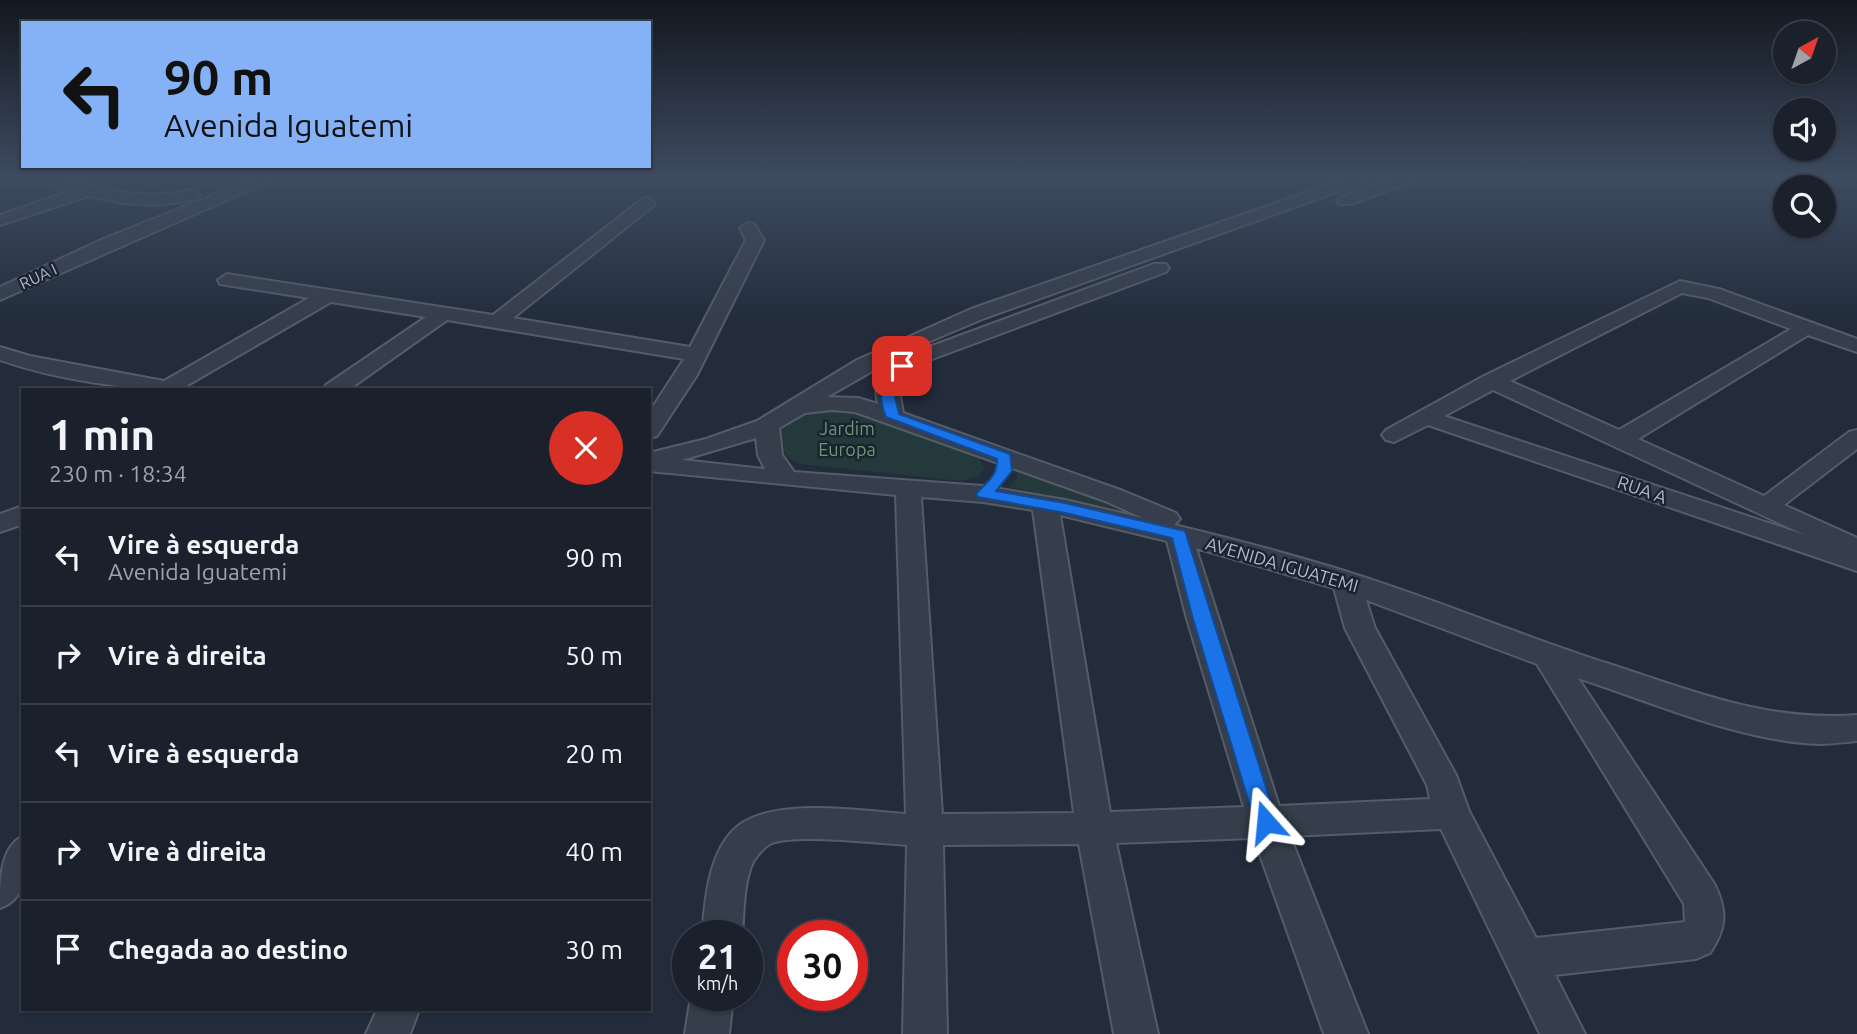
<!DOCTYPE html>
<html lang="pt">
<head>
<meta charset="utf-8">
<style>
	body { margin:0; font-family:Ubuntu,sans-serif; background:#232934; color:#f1f3f6; height:100vh; display:flex; flex-direction:column; font-size:26px; white-space:nowrap }
	* { box-sizing:border-box; margin:0 }
	p { font-size:23px; color:#9fa3a9 }
	.icon { flex:none; width:38px; height:38px; fill:none; stroke:currentColor; stroke-width:2; stroke-linecap:round; stroke-linejoin:round }
	.map { position:relative; flex:1; overflow:hidden }
	.side { position:absolute; left:21px; top:388px; width:630px; height:623px; display:flex; flex-direction:column; background:#1a212c; border-radius:0px; box-shadow:0 2px 5px #0004,0 0 0 2px #383e48 }
	.side>* { flex:none }
	.top-card { position:absolute; left:21px; top:21px; width:630px; height:147px; border-radius:0px; box-shadow:0 2px 5px #0004,0 0 0 2px #383e48; background:#85b1f7; color:#111; overflow:hidden }
	.needle { width:46px; rotate:40deg }
	.controls { position:absolute; left:1773px; top:21px; display:grid; gap:14px }
	.controls a { display:grid; place-items:center; width:63px; height:63px; border-radius:50%; background:#1a212c; box-shadow:0 2px 5px #0004,0 0 0 2px #383e48; font-size:35px }
	.speed { position:absolute; left:672px; top:920px; display:flex; gap:14px; font-size:35px; font-weight:700; text-align:center }
	.speed>* { display:grid; place-content:center; width:91px; height:91px; border-radius:50%; background:#1a212c; box-shadow:0 2px 5px #0004,0 0 0 2px #383e48; line-height:1 }
	.speed small { font-size:18px; font-weight:400 }
	.speed .limit { border:10px solid #d22; background:#fff; color:#111 }
	.pin { position:absolute; display:grid; place-items:center; width:60px; height:60px; color:#fff; margin:-30px; border-radius:14px; box-shadow:0 4px 10px #0006 }
	.me { position:absolute; width:77px; margin:-38px; rotate:342deg; stroke-linejoin:round; filter:drop-shadow(0 0 5px #0008) }
	.turn { display:flex; align-items:center; gap:24px; height:147px; padding:0 28px; font-size:32px }
	.turn .icon { width:91px; height:91px; stroke-width:2.5 }
	.turn b { display:block; font-size:49px; line-height:60px }
	.round { display:grid; place-items:center; flex:none; width:74px; height:74px; border-radius:37px; background:#232934 }
	.head { display:flex; align-items:center; justify-content:space-between; height:119px; padding:0 28px }
	h1 { font-size:42px; font-weight:600; line-height:52px }
	ul { padding:0; list-style:none }
	li { display:flex; align-items:center; gap:21px; height:98px; padding:0 28px; border-top:2px solid #383e48 }
	li div { flex:1 }
	li b { display:block; font-size:26px }
	li em { font-style:normal }
	.map>svg:first-child { display:block }
</style>
</head>
<body>
<div class="map">
<svg width="1857" height="1034" viewBox="0 0 1857 1034">
	<rect width="100%" height="100%" fill="#222c3b"/>
	<!-- green -->
	<g fill="#24393c">
		<path d="M819,409H851L979,458L984,469L977,477L961,481L800,464L790,459L779,447V432L792,420Z"/>
		<path d="M1017,468L1147,515L1008,487L1017,478Z"/>
	</g>
	<g fill="none" stroke-linecap="round" stroke-linejoin="round">
		<!-- minor casing -->
		<g stroke="#545c69" stroke-width="4">
			<g id="minor">
				<path d="M54,177C101,189 143,201 192,190L200,195L192,200L157,205L123,203L88,196L0,225V215L71,191L49,185L46,182Z"/>
				<path d="M258,177H279L0,300V287L101,240Z"/>
				<path d="M1351,177H1373L1370,180L985,318L909,350L827,397L858,398L878,404C872,380 885,368 905,356L1154,264H1166L1169,268L1166,272L919,364L903,377L898,384L903,413L1123,491L1176,513L1180,519L1174,525C1225,537 1278,551 1328,566C1423,594 1515,634 1609,664C1693,691 1767,722 1857,715V741C1845,742 1831,744 1819,744C1743,742 1651,702 1578,678L1715,885C1727,911 1727,928 1710,953L1696,959L1555,975L1585,1034H1540L1441,829L1290,836L1368,1034H1324L1254,838L1116,843L1158,1034H1114L1079,844L943,845L947,1034H903L907,845C876,843 798,834 772,843C765,846 757,855 753,862C743,884 744,913 742,936H702C705,902 708,850 738,826C775,797 861,811 906,814L896,495L649,471V457L653,452L706,439L757,421L857,360L971,309ZM832,410L855,412L1105,501L1143,518L1065,500L983,486L794,472L782,455L779,428L805,413ZM756,438L758,455L765,469L682,460ZM921,497L983,502L1033,510L1074,813L942,814ZM1060,515L1167,541L1187,619L1244,807L1110,812ZM1196,548L1334,588L1345,628L1427,785L1430,799L1279,806ZM1366,600L1537,664L1684,904L1685,922L1536,938L1469,811L1456,775L1375,628Z"/>
				<path d="M1398,177H1420L1417,180L1351,204H1339L1337,201L1339,198Z"/>
				<path d="M647,198L655,203L653,206L513,318L690,347L746,240L740,228L748,223L754,224L764,240L697,375L657,436L649,438V413L684,359L447,320L348,390H323L326,385L426,317L331,302L186,386L189,390C128,390 57,380 0,360V347L30,356L164,381L309,298L220,284L218,280L227,274L493,315L641,200Z"/>
				<path d="M1680,281L1719,289L1857,339V352L1808,335L1638,439L1764,496L1849,432L1857,430V449L1784,505L1857,538V571L1428,425L1394,442L1386,440L1382,435L1386,430L1484,376ZM1682,293L1708,298L1791,329L1619,430L1510,381ZM1493,390L1805,535L1444,416Z"/>
				<path d="M23,506V524L0,532V514Z"/>
				<path d="M23,836C23,864 32,897 0,908C0,881 0,847 23,836Z"/>
				<path d="M691,996H733L729,1034H685Z"/>
				<path d="M377,1010H419L410,1034H366Z"/>
			</g>
		</g>
		<!-- minor -->
		<use href="#minor" fill="#363e4b" fill-rule="evenodd"/>
	</g>
	<!-- sky -->
	<linearGradient id="sky" x2="0" y2="1"><stop stop-color="#131820"/><stop offset="0.55" stop-color="#3e4b60"/><stop offset="1" stop-color="#3e4b60" stop-opacity="0"/></linearGradient>
	<rect width="1857" height="322" fill="url(#sky)"/>
	<!-- route -->
	<path fill="#1a73e8" stroke="#114b97" stroke-width="2" d="M902,362L908,366L893,388L899,414L1010,454L1012,471L996,491L1065,503L1185,531L1277,822L1274,829L1266,831L1258,829L1255,822L1193,619L1172,538L1065,513L978,497L976,494C987,481 997,478 997,459L886,417C878,397 877,371 902,362Z"/>
	<g text-anchor="middle" stroke-width="5" stroke-linejoin="round" paint-order="stroke">
		<!-- far-street labels -->
		<g font-size="16" fill="#b1b9c7" stroke="#1b2330">
			<text transform="translate(38 276) rotate(-25)" y="6">RUA I</text>
		</g>
		<!-- park labels -->
		<g font-size="18" fill="#689873" stroke="#1b2330">
			<text x="847" y="435">Jardim<tspan x="847" dy="21">Europa</tspan></text>
		</g>
		<!-- street labels -->
		<g font-size="18" fill="#b1b9c7" stroke="#1b2330">
			<text transform="translate(1642 490) rotate(19)" y="6">RUA A</text>
			<text transform="translate(1282 565) rotate(16)" y="6">AVENIDA IGUATEMI</text>
		</g>
	</g>
</svg>
<div class="controls">
<a><svg class="needle" viewBox="-14 -14 28 28"><path d="M0-13l5 13h-10z" fill="#e53935"/><path d="M0 13l5-13h-10z" fill="#9fa3a9"/></svg></a>
<a><svg class="icon" aria-label="sound" viewBox="0 0 24 24"><path d="M4 9h4l5-4v14l-5-4H4zM17 9q2 3 0 6"/></svg></a>
<a><svg class="icon" aria-label="search" viewBox="0 0 24 24"><circle cx="10" cy="10" r="6"/><path d="M15 15l6 6"/></svg></a>
</div>
<div class="speed"><div>21<small>km/h</small></div><div class="limit">30</div></div>
<div class="pin" style="left:902px;top:366px;background:#d93025"><svg class="icon" aria-label="arrive" viewBox="0 0 24 24"><path d="M6 21V4h12l-3 4 3 4H6"/></svg></div>
<svg class="me" style="left:1266px;top:822px" viewBox="-20 -20 40 40"><path d="M0-17L14 15 0 8-14 15z" fill="#1a73e8" stroke="#fff" stroke-width="4"/></svg>
<div class="top-card">
<div class="turn"><svg class="icon" aria-label="left" viewBox="0 0 24 24"><path d="M17 20v-9H6M10 6l-5 5 5 5"/></svg><div><b>90 m</b>Avenida Iguatemi</div></div>
</div>
<section class="side">
<div class="head"><div><h1>1 min</h1><p>230 m · 18:34</p></div><a class="round" style="background:#d93025;color:#fff"><svg class="icon" aria-label="close" viewBox="0 0 24 24"><path d="M6 6l12 12M18 6L6 18"/></svg></a></div>
<ul>
<li><svg class="icon" aria-label="left" viewBox="0 0 24 24"><path d="M17 20v-9H6M10 6l-5 5 5 5"/></svg><div><b>Vire à esquerda</b><p>Avenida Iguatemi</p></div><em>90 m</em></li>
<li><svg class="icon" aria-label="right" viewBox="0 0 24 24"><path d="M7 20v-9h11M14 6l5 5-5 5"/></svg><div><b>Vire à direita</b></div><em>50 m</em></li>
<li><svg class="icon" aria-label="left" viewBox="0 0 24 24"><path d="M17 20v-9H6M10 6l-5 5 5 5"/></svg><div><b>Vire à esquerda</b></div><em>20 m</em></li>
<li><svg class="icon" aria-label="right" viewBox="0 0 24 24"><path d="M7 20v-9h11M14 6l5 5-5 5"/></svg><div><b>Vire à direita</b></div><em>40 m</em></li>
<li><svg class="icon" aria-label="arrive" viewBox="0 0 24 24"><path d="M6 21V4h12l-3 4 3 4H6"/></svg><div><b>Chegada ao destino</b></div><em>30 m</em></li>
</ul>
</section>
</div>
</body>
</html>
